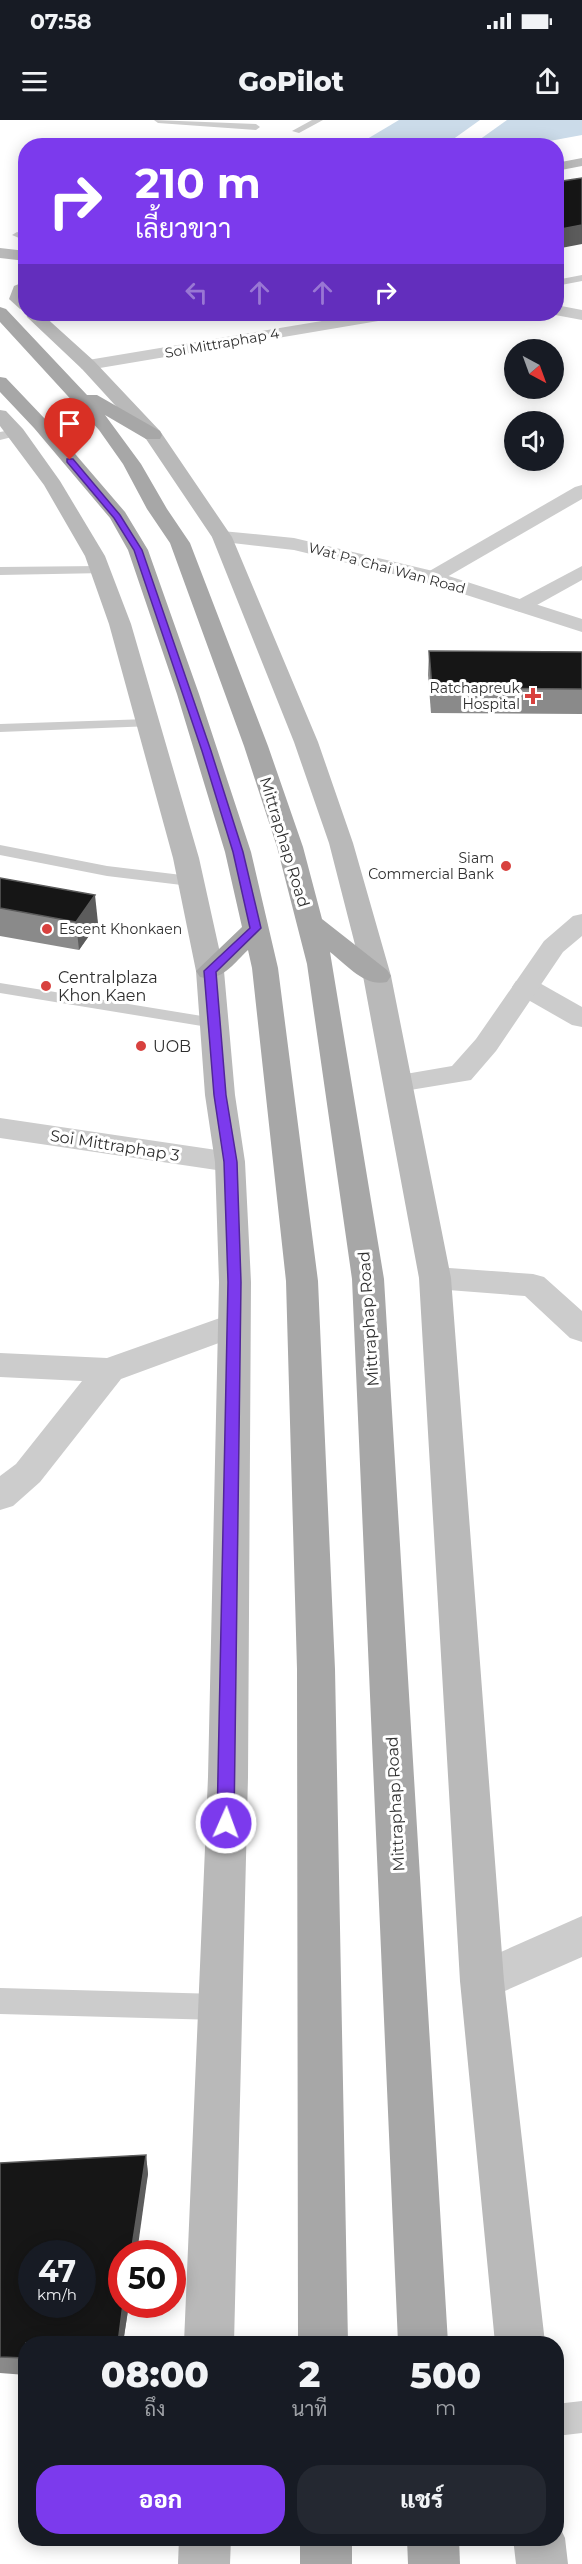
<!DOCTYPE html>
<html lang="th">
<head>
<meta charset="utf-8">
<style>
	body { margin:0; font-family:Montserrat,Sarabun,sans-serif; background:#242831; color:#f1f3f6; height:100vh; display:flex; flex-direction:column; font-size:22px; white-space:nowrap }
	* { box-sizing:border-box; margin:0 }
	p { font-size:20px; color:#9ea1a6 }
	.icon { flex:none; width:33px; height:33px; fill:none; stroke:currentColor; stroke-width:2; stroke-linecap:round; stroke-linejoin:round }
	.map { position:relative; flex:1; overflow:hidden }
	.drawer { position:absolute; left:18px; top:2216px; width:546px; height:210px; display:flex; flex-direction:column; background:#171b24; border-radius:24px; box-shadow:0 3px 15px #0003 }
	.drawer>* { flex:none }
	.top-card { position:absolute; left:18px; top:18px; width:546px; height:183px; border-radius:24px; box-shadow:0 3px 15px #0003; background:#7c3aed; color:#fff; overflow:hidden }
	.needle { width:39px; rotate:139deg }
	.fabs { position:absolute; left:504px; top:219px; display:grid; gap:12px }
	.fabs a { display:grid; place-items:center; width:60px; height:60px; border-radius:50%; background:#171b24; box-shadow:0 3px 15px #0003; font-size:30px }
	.speed { position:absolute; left:18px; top:2120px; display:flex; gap:12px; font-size:30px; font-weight:700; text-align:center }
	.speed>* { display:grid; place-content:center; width:78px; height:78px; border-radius:50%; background:#171b24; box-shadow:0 3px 15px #0003; line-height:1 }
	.speed small { font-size:15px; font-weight:400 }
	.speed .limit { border:9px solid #d22; background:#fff; color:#111 }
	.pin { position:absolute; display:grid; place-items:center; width:51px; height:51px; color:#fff; margin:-62px -26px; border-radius:50% 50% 50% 0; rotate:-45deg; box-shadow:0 0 6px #0007 }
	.pin .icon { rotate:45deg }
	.me { position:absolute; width:66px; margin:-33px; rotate:2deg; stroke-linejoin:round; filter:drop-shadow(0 0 4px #0008) }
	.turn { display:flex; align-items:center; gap:21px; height:126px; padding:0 18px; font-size:27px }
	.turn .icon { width:78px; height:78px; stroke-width:2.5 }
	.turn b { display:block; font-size:42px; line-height:51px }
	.lanes { display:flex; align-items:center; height:57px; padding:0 18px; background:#0003; justify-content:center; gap:30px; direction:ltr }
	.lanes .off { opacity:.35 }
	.eta { display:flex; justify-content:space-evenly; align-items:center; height:102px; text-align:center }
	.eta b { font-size:36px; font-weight:800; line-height:42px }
	.action { display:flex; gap:12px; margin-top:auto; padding:12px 18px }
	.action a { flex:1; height:69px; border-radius:24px; background:#7c3aed; color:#fff; font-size:24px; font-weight:800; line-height:69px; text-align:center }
	.action a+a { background:#242831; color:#f1f3f6 }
	.status { display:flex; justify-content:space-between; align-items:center; height:42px; padding:0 30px; background:#171b24; direction:ltr }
	.status svg { height:16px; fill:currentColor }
	header { display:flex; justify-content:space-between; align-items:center; height:78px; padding:0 18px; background:#171b24; font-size:27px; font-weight:800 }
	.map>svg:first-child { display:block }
</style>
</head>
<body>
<div class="status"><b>07:58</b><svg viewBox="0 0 49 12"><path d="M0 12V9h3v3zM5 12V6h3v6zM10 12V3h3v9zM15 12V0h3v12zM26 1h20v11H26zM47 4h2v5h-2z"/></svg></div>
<header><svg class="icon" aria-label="menu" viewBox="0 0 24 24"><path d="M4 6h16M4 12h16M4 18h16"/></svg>GoPilot<svg class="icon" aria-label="share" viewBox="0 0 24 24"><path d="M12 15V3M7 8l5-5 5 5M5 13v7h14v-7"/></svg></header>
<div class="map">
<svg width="582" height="2444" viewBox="0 0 582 2444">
	<rect width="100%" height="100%" fill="#fff"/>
	<!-- water -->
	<g fill="#cbdbe9">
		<path d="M399,0H480L445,25H357Z"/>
		<path d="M507,0H582V15L528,25H472Z"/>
	</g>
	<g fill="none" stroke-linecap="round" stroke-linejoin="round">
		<!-- service -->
		<g fill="#ccc" fill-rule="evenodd">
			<path d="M154,0L256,4L260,7L256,10L158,3Z"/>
			<path d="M312,0H323L299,13L292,11Z"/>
			<path d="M17,112L26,115V121L12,115Z"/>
			<path d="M582,155V161L556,166V160Z"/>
			<path d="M16,309L22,313L20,315L0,320V312Z"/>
			<path d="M100,446L105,447L107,450L105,453L0,455V447Z"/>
			<path d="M148,599L155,603L153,606L0,612V604Z"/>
			<path d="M0,725L107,746L190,756L198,761L190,766L107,756L0,735Z"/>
			<path d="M0,863L214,898L220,899L223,903L220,907L214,908L0,873Z"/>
			<path d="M0,1868L219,1874L229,1878L233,1887L229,1896L219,1900L0,1894Z"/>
			<path d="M582,2281V2313L556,2316V2284Z"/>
		</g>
		<!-- minor -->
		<g fill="#ccc" fill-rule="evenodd">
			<path d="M556,185L582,190V200L550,194H556Z"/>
			<path d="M364,194H398L390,199L88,250L82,249L79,245L82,241Z"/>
			<path d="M582,365V379L440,461L433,463L426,461L423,457L426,453L575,367Z"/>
			<path d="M582,446V460L528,490L521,492L514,490L510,486L514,482Z"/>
			<path d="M526,859L536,861L582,887V907L572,905L516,873L512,867L516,861Z"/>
			<path d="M0,998L230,1032L241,1035L245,1042L241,1049L230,1052L0,1018Z"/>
			<path d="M435,1147L533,1154L544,1157L582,1191V1222L570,1218L525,1176L435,1169L424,1166L419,1158L424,1150Z"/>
			<path d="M234,1193L246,1197L250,1205L246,1213L121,1259L40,1362L13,1386L0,1390V1356L16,1344L82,1261L0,1257V1233L107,1238Z"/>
			<path d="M582,1796V1837L482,1881L467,1875L460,1861L467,1847Z"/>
		</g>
		<!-- tertiary -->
		<g fill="#ccc" fill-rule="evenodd">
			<path d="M222,411L294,418L433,451L582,499V512L426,462L294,430L215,421L212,417L215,413Z"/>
			<path d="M582,794V816L563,832L496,931L471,960L398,972L388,969L384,963L388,957L452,946L476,919L544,821L573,796Z"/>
		</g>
		<!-- secondary -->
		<g fill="#b9b9b9" fill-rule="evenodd">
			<path d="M582,38V46L556,51V43Z"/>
			<path d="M0,128L26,131V141L0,138Z"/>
			<path d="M26,161V191L20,189L9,179L14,166Z"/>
			<path d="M26,193L42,194L94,241L160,311L232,417L318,622L353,723L391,856L451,1158L504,1861L545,2223H495L460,1861L419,1158L363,856L329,723L294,622L212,417L146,319L82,249L27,197Z"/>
			<path d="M0,290L6,291L23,309L60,361L105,436L131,504L199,738L224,851L235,975L245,1042L251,1162L248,1657L234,2223H184L208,1657L219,1162L215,1042L205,975L196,851L173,738L109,504L85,436L44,365L0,306Z"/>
			<path d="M556,2399L565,2418L568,2444H516L513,2418H556Z"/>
			<path d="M179,2418H231L230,2444H178Z"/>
		</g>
		<!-- primary -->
		<g fill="#a7a7a7" fill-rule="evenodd">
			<path d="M0,187L6,189L87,275H97L160,311L162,315L160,319H146L105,295L141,344L167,389L190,423L268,626L303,727L322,799L387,850L391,856L387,862C364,867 347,845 330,832L384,1159L448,2223H398L352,1159L307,844L277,727L244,626L170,423L147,389L123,344L99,310L0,202Z"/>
			<path d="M0,257L6,258L46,300L125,392L148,430L199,574L251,732L278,848L318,1161L335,1549L348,2223H298L297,1549L286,1161L252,848L248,830C233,844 222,862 200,857L196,851L242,807L225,732L177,574L128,430L110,398L34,308L0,272Z"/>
			<rect x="300" y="2418" width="52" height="26"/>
			<path d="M407,2418H459L460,2444H408Z"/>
		</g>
	</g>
	<!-- wall -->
	<g fill="#8a8a8a">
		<path d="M429,531L582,532V594L431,593L428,555Z"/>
		<path d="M0,758L98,803L79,830L0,816Z"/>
		<path d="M146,2035L148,2054L122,2184H129L123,2223H26V2255L0,2253V2043Z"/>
	</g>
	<!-- shaded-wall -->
	<g fill="#5c5c5c">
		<path d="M582,105V124L556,129V110Z"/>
		<path d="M95,775L98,803L79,830L76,802Z"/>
		<path d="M146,2035L148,2054L137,2133H131Z"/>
		<path d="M123,2184H129L123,2223H118Z"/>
	</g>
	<!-- building -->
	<g fill="#161616" stroke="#5c5c5c" stroke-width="1.5" fill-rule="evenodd">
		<path d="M582,58V105L556,110V62Z"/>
		<path d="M429,531L582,532V569L432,568Z"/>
		<path d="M0,758L95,775L76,802L0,788Z"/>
		<path d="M146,2035L131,2133H122V2184H123L118,2223H26V2238L0,2237V2043ZM32,2133H82V2184H32Z"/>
	</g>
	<!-- route -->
	<path fill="#7c3aed" stroke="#51269a" stroke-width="1.5" d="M67,339H73L120,395L142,430L211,631L243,732L261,808L216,852L226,975L237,1042L241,1162L234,1703L232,1709L226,1711L220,1709L217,1703L228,1162L224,1042L214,975L204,851L250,808L233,732L202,631L134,430L114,398L67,342Z"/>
	<!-- markers -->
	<g fill="#d8413e" stroke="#fff" stroke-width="2">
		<path d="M530 567h6v6h6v6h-6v6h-6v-6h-6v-6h6z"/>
		<circle cx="506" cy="746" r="6"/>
		<circle cx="47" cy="809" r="6"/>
		<circle cx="46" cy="866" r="6"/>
		<circle cx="141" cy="926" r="6"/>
	</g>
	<g text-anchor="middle" stroke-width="6" stroke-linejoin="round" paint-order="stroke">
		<!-- far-street labels -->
		<g font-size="14" fill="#2f2f2f" stroke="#fff">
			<text transform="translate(222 223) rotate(-10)" y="5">Soi Mittraphap 4</text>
			<text transform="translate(387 448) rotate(15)" y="5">Wat Pa Chai Wan Road</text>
		</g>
		<!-- far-poi labels -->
		<g font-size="14" fill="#2f2f2f" stroke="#fff" text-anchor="end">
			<text x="520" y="573">Ratchapreuk<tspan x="520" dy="16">Hospital</tspan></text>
			<text x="494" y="743">Siam<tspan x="494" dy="16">Commercial Bank</tspan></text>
			<text x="59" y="814" text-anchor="start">Escent Khonkaen</text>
		</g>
		<!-- street labels -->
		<g font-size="16" fill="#2f2f2f" stroke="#fff">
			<text transform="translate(285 722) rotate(73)" y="6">Mittraphap Road</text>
			<text transform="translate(115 1025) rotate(9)" y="6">Soi Mittraphap 3</text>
			<text transform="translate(368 1199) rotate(-94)" y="6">Mittraphap Road</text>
			<text transform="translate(395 1684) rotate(-93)" y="6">Mittraphap Road</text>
		</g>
		<!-- poi labels -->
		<g font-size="16" fill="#2f2f2f" stroke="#fff" text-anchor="start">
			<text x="58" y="863">Centralplaza<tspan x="58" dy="18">Khon Kaen</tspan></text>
			<text x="153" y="932">UOB</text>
		</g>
	</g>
</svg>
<div class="fabs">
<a><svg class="needle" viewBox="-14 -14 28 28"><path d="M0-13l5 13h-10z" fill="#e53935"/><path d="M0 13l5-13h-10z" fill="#9ea1a6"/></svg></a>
<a><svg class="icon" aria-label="sound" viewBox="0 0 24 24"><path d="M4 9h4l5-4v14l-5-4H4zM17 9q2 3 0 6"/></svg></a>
</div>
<div class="speed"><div>47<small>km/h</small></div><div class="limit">50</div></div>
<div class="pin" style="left:70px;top:340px;background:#d93025"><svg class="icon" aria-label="arrive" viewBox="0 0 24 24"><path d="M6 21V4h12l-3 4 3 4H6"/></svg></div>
<svg class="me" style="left:226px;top:1703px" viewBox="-20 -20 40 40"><circle r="17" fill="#7c3aed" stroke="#fff" stroke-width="3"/><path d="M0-11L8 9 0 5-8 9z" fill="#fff"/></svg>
<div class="top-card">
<div class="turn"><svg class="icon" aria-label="right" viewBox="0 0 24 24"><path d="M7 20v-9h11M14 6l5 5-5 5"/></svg><div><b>210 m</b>เลี้ยวขวา</div></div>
<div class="lanes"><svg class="icon off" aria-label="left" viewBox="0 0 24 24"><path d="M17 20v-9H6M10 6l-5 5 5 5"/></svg><svg class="icon off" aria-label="ahead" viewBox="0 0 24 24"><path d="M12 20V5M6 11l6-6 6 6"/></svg><svg class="icon off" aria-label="ahead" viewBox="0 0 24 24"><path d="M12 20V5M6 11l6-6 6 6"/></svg><svg class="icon" aria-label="right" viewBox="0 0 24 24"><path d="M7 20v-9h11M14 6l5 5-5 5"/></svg></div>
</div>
<section class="drawer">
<div class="eta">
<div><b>08:00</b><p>ถึง</p></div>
<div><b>2</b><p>นาที</p></div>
<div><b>500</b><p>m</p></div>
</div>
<div class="action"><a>ออก</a><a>แชร์</a></div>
</section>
</div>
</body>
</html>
